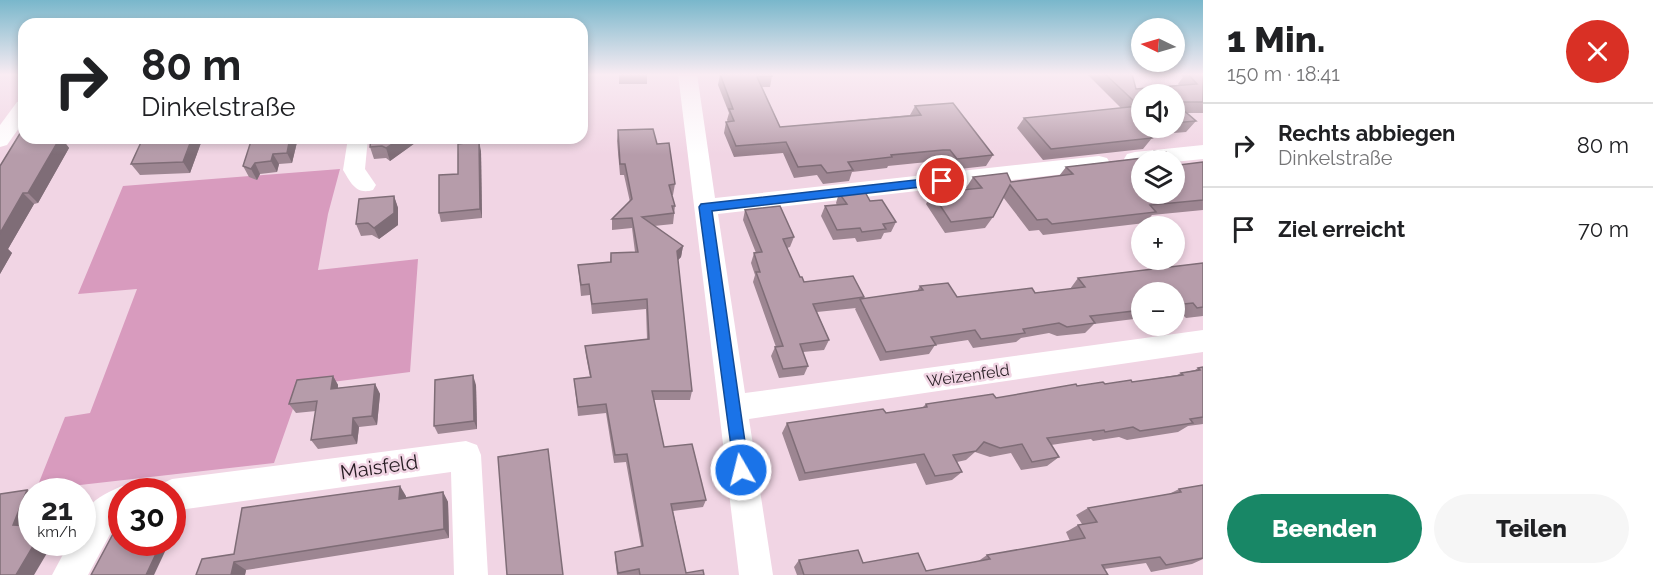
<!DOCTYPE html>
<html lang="de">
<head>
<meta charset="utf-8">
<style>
	body { margin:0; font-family:Raleway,sans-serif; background:#f6f6f6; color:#202124; height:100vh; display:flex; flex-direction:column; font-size:22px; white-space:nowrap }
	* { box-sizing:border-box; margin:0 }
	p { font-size:20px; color:#757577 }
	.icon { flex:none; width:33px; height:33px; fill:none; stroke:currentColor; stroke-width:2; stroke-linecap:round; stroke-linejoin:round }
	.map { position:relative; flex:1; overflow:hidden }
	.drawer { display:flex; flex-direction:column; background:#fff; width:450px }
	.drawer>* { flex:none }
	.hud { position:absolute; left:18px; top:18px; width:570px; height:126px; border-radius:18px; box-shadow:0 3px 9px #0003; background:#fff; color:#202124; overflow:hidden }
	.needle { width:39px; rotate:275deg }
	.buttons { position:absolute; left:1131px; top:18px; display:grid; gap:12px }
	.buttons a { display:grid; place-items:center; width:54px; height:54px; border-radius:50%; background:#fff; box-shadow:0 3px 9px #0003; font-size:30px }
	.speed { position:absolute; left:18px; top:478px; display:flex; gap:12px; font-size:30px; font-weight:700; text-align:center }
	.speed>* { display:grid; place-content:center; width:78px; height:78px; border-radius:50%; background:#fff; box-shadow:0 3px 9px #0003; line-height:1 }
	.speed small { font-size:15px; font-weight:400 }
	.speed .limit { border:9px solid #d22; background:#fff; color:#111 }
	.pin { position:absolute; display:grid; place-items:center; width:51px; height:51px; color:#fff; margin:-26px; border:3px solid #fff; border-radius:50%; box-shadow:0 2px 6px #0007 }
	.me { position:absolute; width:66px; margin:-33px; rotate:352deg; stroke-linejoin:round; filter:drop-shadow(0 0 4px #0008) }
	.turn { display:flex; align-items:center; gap:21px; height:126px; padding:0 24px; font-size:27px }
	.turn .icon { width:78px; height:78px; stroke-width:2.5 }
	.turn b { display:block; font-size:42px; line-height:51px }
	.round { display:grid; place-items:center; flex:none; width:63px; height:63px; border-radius:32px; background:#f6f6f6 }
	.overview { display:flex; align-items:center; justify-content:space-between; height:102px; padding:0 24px }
	h1 { font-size:36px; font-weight:800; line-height:45px }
	.action { display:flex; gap:12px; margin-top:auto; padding:12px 24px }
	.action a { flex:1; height:69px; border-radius:36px; background:#188766; color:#fff; font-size:24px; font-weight:800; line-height:69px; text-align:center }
	.action a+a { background:#f6f6f6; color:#202124 }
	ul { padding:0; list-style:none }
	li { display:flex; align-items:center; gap:18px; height:84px; padding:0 24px; border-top:2px solid #e0e0e0 }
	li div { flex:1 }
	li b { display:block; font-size:22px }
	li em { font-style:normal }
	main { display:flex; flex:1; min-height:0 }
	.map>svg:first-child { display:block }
</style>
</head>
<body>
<main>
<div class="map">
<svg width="1203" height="575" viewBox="0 0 1203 575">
	<rect width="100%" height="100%" fill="#f1d5e4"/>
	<!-- green -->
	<path fill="#d89bbe" d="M340,169L328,214L318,270L418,259L410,372L301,386L274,463L36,490L65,417L90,413L137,289L78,294L123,186Z"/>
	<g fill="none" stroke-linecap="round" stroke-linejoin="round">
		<!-- street -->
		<g fill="#fff" fill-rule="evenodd">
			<path d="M678,74H697L715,198L1099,156L1107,158L1110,163L1107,168L1099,170L718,214L745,393L1203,330V352L749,419L773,575H739Z"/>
			<path d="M24,100V121L7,145L0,147V125L17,102Z"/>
			<path d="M348,138H368L365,169L376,185L373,190C356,195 351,183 343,170Z"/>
			<path d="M1203,145V159L1174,162L1142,160V166L1127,164L1124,159L1127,154L1135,152Z"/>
			<path d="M466,441L477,445L481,455L488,575H454L451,472L172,511V492H157L161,484L172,479Z"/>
			<path d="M122,486L134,492H122V520L116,523L88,575H52L69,543H82C82,508 89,500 122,486Z"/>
		</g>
	</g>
	<!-- wall -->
	<g fill="#9d8692" fill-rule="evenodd">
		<rect x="619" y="74" width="28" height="10"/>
		<path d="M720,74L772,76L770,87H762L780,127L910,115L915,106L993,155L986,166L951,170L944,161H937L888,166L887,168L852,172L849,181L823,184L817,175L794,178L783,153L734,157L724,133L726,122H728L727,120L729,113L718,85Z"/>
		<path d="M1087,74H1132L1136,89H1160L1161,87L1179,85L1178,84L1183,77L1180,74H1203V113H1186L1196,121L1186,132L1148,135L1152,138L1143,149L1043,160L1017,128L1024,118L1121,108ZM1142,94H1174V128H1142Z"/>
		<path d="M618,130L657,144L675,184L673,195H672L675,206L673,224L654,226L683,246L681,257L678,260L692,391L690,400H654L664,447L706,500L703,507L673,511L686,573L704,575H617L615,558V552L641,546L626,462L614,463L606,413L578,416L574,379L590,377L586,356L585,346L647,339L646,309L592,314L590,295L581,296L578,265L610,262L611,253L635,252L632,228L612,230V219L630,202L624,175H620L617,141Z"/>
		<path d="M252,138H298L292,163L279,164L277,172L260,174L257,180L249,177L243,166Z"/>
		<path d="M371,138H422L390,161L386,158L374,159L370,147Z"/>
		<path d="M63,140L69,148L38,203L34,204L8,249L12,253L0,274V166Z"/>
		<path d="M202,140L190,173L140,175L131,164Z"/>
		<path d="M481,151L482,218L441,222L439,213L458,174Z"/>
		<path d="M1154,151L1179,165L1203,162V210L1152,215L1145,223L1043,235L1039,230L1029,231L1003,197L993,217L985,228L945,233L926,204L932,193L967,189L966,188L973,177L1011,182L1059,176L1066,167L1149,157Z"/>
		<path d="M839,193L870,201L896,222L891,232L884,233L881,239L857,242L855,238L833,240L821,216L825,206L837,205L836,203Z"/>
		<path d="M394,196L398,208V225L379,239L372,235L361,236L356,224Z"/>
		<path d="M745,210L794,237L790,247L787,248L800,277L804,282L864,297L863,299L917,291L920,286L957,297L1035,293L1070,289L1078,278L1203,263V316L1186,318L1181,313L1174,314V292H1142V318L1094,324L1085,333L1057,336L1049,333L1021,338L1016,342L973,348L968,340L935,345L929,354L880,361L855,309L856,308L817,312L829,340L824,350L803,352L808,366L804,375L779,378L771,356L775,347H776L753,282L755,275L751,263L754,253H756L743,220Z"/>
		<path d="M1203,367V424L1188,426L1178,432L1127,440L1119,437L1093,441L1091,439L1051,445L1059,457L1047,466L1021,470L1011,453L990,457L975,452L966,460L957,462L962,472L952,480L926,485L916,463L799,481L782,433L787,423L886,413L922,408L926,404L996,398L1077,386L1132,382L1177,375L1181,373L1195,370L1198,368Z"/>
		<path d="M333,376L338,385V388L375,384L380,394L377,425L359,427L357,444L318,449L311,440L316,411L296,413L289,404Z"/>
		<path d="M476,385L477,429L438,434L434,426Z"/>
		<path d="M1203,485V559L1192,564L1151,572L1146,563L1104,569L1108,575H797L794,567L799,560L863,563L926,571L977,562L987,555L1070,541L1066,532L1078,525L1082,524L1076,515L1088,508L1169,494L1179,489Z"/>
		<path d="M443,492L448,502L449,538L246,570L245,575H196L406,496V498Z"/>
	</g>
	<!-- shaded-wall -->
	<g fill="#7f6d77">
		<path d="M50,138H64L63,140L69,148L38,203L28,193Z"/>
		<path d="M192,138H201L202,140L190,173L183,162Z"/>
		<path d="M290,138H298L292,163L287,153Z"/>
		<path d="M401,138H422L390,161L386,148Z"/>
		<path d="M479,141L481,151L482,218L480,209Z"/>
		<path d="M273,154L279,164L277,172L271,161Z"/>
		<path d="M255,163L260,174L257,180L251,169Z"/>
		<path d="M23,193L34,204L8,249L12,253L0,274V233Z"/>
		<path d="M394,196L398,208V225L379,239L374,228Z"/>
		<path d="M683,246L681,257L676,262L677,251Z"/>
		<path d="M473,375L476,385L477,429L474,421Z"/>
		<path d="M333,376L338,385L337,398L331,389Z"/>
		<path d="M375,384L380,394L377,425L372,416Z"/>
		<path d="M353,418L359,427L357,444L352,435Z"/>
		<path d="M400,486L406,496V509L399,499Z"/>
		<path d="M27,490L32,492V520L27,531L13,525Z"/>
		<path d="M443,492L448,502L449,538L444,529Z"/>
		<path d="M35,543H53L34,575H16Z"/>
		<path d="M161,543H169L154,575H146Z"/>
		<path d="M234,562L246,570L245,575H231Z"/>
	</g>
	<!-- building -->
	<g fill="#b69caa" stroke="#7f6d77" stroke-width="1.5" fill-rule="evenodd">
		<path d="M720,74H771L772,76L757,77L780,127L921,115L915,106L953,103L993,155L957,159L950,150H943L891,155L892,157L848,162L853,170L827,173L821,165L798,167L786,142L736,146L726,122L734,121L729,109H733Z"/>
		<path d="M1105,74H1132L1136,89L1158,87L1161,90V87L1197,84L1188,74H1203V102H1174V94H1142V126H1139L1152,138L1051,149L1024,118L1139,106Z"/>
		<path d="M1174,102L1196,121L1174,123Z"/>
		<path d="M24,127V138H60L28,193H23L0,233V166Z"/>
		<path d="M653,129L657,144L669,143L675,184L669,185L675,206H672L674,213L642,217L683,246L677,251L692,391H652L664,447L692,444L706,500L671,504L686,573L703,570L704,575H640L639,569L618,573L615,552L643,546L627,454L615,455L606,404L578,407L574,379L591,377L585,346L649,339L647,299L592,304L589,284L581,285L578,265L611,262V253L638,252L632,218L612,219L632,199L625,164H620L618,130Z"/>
		<path d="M143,138H192L183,162L131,164Z"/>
		<path d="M252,138H290L287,153L273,154L271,161L255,163L251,169L243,166Z"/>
		<path d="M371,138H401L386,148L382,146L370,147Z"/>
		<path d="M479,141L480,209L439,213V175L458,174V144Z"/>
		<path d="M1154,151L1166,152L1179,165L1203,162V200L1150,205L1156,212L1052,224L1047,219L1037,220L1010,185L993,217L951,222L932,193L982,188L973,177L1007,173L1011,182L1073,174L1066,167L1152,157ZM1142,160H1174V194H1142Z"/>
		<path d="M864,190L870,201L882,200L896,222L883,224L886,229L862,232L860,228L837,230L825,206L847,204L839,193Z"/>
		<path d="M394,196V213L374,228L368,223L356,224L359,199Z"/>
		<path d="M780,206L794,237L783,239L800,277H802L804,282L853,276L864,297L813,304L829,340L800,344L808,366L783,369L775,347L783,346L756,272H760L754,253L762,252L745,210Z"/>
		<path d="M1203,263V307L1197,308L1193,303L1174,305V292H1142V310L1090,316L1095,323L1067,327L1059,323L1023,329L1025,333L981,339L975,330L931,337L936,345L886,352L860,299L923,290L920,286L948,283L957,297L1032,288L1035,293L1085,287L1078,278Z"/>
		<path d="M1203,367V417L1190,419L1193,423L1140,431L1133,427L1105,432L1104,430L1047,438L1059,457L1032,462L1022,444L1000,448L984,442L976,451L953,455L962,472L935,476L924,454L805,473L787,423L883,409L886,413L927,407L926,404L993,394L996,398L1076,384L1077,386L1103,382L1105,384L1131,380L1132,382L1183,375L1181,373L1200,370L1198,368Z"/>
		<path d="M473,375L474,421L434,426L435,380Z"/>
		<path d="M333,376L331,389L375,384L372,416L353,418L352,435L311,440L317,401L289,404L297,380Z"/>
		<path d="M548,449L563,575H507L498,457Z"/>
		<path d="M1203,485V558L1166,565L1160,557L1102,565L1108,575H804L799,560L858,550L863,563L918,553L926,571L990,559L987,555L1085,538L1078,525L1097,522L1088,508L1181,492L1179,489Z"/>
		<path d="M400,486L399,499L443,492L444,529L234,562L231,575H196L202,559L234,554L242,508Z"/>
		<path d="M27,490L13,525L32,526V543H35L16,575H0V494Z"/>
		<path d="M114,532L122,533V543H161L146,575H91Z"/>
	</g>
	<!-- sky -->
	<linearGradient id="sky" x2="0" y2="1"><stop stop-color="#79b7cb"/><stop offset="0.48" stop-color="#f9ecf3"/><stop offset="1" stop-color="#f9ecf3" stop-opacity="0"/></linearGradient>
	<rect width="1203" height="155" fill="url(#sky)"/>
	<!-- route -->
	<path fill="#1a73e8" stroke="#114b97" stroke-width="1.5" d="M942,177L948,181L947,184L712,211L749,470L747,476L741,478L735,476L699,207L701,204Z"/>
	<g text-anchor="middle" stroke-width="5" stroke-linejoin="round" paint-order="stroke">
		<!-- street labels -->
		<g font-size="16" fill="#271d23" stroke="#f1d5e4">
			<text transform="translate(968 375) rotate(-8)" y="6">Weizenfeld</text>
		</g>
		<!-- near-street labels -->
		<g font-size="20" fill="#271d23" stroke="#f1d5e4">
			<text transform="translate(379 467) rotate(-8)" y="7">Maisfeld</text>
		</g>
	</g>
</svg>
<div class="buttons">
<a><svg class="needle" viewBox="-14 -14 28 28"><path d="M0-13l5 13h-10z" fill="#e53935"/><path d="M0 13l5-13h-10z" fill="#757577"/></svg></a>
<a><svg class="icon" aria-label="sound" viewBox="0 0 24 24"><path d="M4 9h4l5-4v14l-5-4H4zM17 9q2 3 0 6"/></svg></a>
<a><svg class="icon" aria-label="layers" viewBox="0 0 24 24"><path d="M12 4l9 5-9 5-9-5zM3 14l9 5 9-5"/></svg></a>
<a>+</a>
<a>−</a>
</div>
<div class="speed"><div>21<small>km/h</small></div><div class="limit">30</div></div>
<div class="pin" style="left:942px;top:181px;background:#d93025"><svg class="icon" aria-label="arrive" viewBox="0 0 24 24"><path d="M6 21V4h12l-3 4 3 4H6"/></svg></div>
<svg class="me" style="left:741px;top:470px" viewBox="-20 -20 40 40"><circle r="17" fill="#1a73e8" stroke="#fff" stroke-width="3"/><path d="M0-11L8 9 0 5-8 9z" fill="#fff"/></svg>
<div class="hud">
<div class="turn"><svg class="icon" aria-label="right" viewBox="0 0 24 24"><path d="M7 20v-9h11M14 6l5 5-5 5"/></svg><div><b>80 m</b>Dinkelstraße</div></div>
</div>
</div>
<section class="drawer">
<div class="overview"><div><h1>1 Min.</h1><p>150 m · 18:41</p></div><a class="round" style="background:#d93025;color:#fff"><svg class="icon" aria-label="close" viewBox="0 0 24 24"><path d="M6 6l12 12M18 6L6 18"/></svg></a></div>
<ul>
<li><svg class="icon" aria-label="right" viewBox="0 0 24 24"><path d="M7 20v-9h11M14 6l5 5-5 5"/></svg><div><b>Rechts abbiegen</b><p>Dinkelstraße</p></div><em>80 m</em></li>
<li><svg class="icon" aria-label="arrive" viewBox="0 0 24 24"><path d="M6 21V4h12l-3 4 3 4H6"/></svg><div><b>Ziel erreicht</b></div><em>70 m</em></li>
</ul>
<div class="action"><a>Beenden</a><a>Teilen</a></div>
</section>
</main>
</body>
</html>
